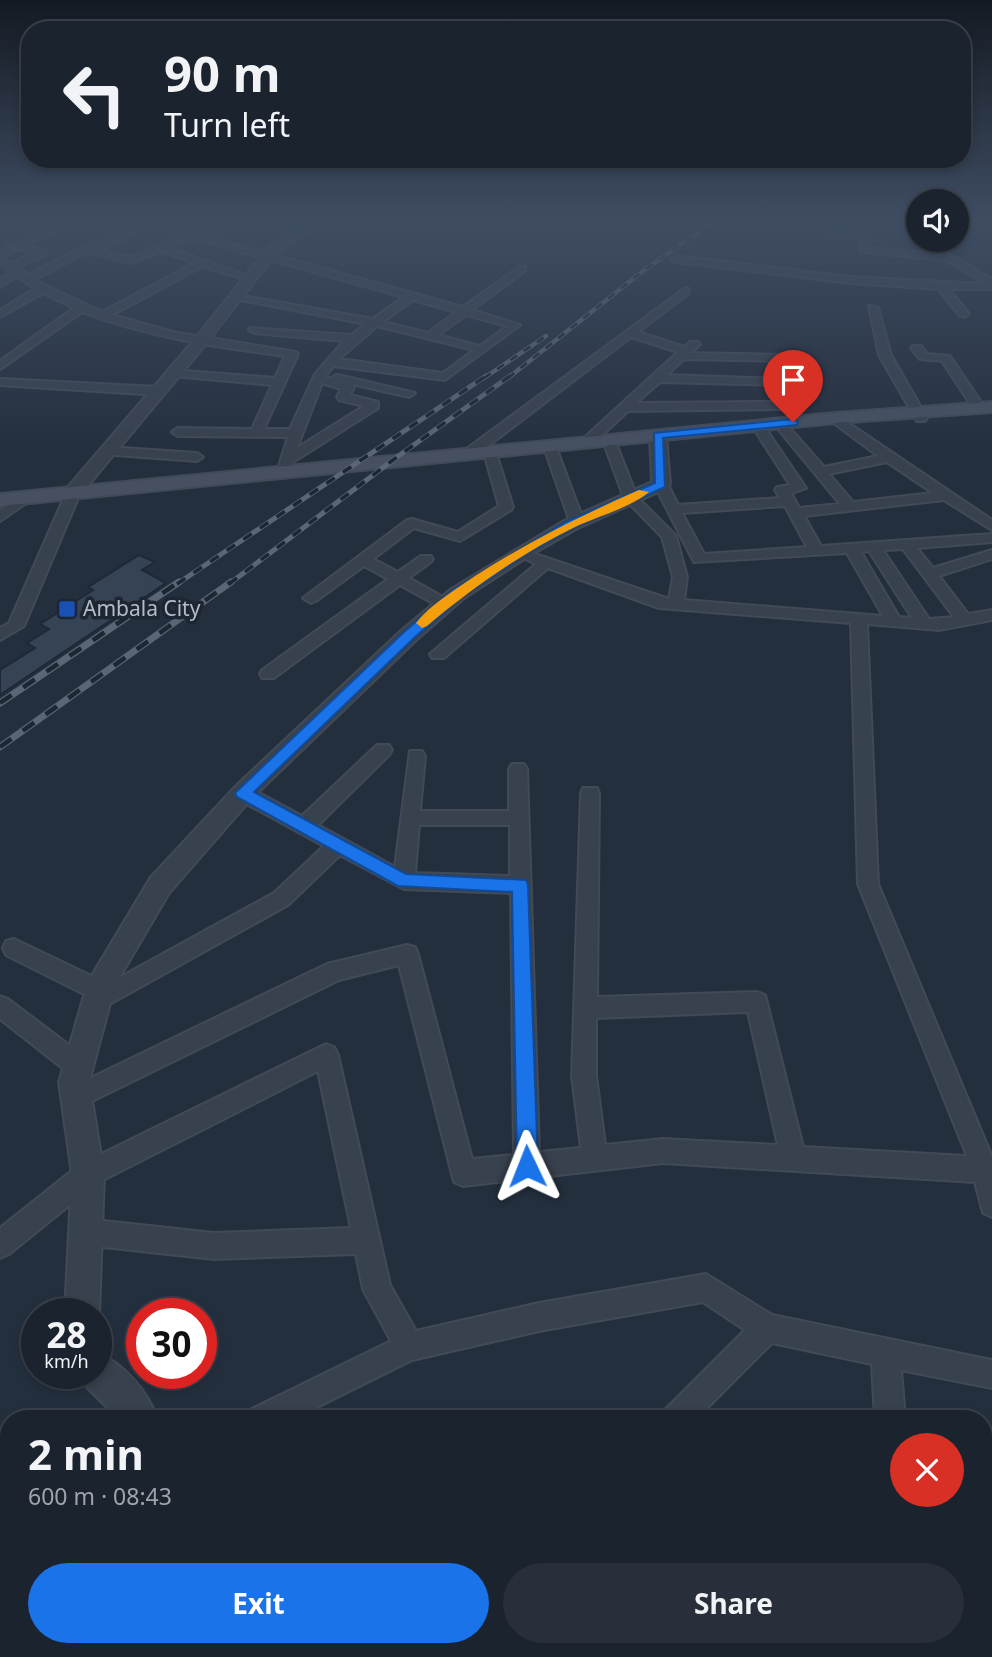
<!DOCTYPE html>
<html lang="en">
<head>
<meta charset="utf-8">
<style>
	body { margin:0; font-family:"Noto Sans",sans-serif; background:#282f3a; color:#f1f3f6; height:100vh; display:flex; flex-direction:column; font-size:26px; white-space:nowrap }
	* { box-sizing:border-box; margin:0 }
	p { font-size:23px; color:#a0a4aa }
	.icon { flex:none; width:38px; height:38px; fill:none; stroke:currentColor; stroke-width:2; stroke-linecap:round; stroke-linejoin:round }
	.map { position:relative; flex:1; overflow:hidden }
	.sheet { position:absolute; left:0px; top:1410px; width:992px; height:247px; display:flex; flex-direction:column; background:#1b232e; border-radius:28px 28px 0 0; box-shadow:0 4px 10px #0003,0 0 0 2px #39404a }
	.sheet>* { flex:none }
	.hud { position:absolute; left:21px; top:21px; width:950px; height:147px; border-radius:28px; box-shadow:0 4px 10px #0003,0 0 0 2px #39404a; background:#1b232e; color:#f1f3f6; overflow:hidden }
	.controls { position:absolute; left:906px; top:189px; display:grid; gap:14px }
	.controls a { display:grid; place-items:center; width:63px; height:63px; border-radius:50%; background:#1b232e; box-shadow:0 4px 10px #0003,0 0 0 2px #39404a; font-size:35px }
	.speed { position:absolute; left:21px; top:1298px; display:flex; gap:14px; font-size:35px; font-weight:700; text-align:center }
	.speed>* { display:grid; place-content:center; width:91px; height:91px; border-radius:50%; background:#1b232e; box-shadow:0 4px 10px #0003,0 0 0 2px #39404a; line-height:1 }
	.speed small { font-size:18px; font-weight:400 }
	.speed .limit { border:10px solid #d22; background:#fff; color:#111 }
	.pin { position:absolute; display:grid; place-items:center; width:60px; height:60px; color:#fff; margin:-72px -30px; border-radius:50% 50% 50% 0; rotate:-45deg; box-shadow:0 0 7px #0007 }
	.pin .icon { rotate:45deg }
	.me { position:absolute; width:77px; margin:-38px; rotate:358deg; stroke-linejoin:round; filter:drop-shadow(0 0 5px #0008) }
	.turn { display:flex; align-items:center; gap:24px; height:147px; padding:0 28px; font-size:32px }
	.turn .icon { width:91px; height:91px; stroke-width:2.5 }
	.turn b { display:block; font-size:49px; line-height:60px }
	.round { display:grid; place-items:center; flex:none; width:74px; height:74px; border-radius:37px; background:#282f3a }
	.overview { display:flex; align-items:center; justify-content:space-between; height:119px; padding:0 28px }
	h1 { font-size:42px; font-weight:700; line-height:52px }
	.cta { display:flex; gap:14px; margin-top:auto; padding:14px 28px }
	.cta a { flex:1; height:80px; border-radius:42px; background:#1a73e8; color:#fff; font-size:28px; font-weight:700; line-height:80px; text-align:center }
	.cta a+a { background:#282f3a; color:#f1f3f6 }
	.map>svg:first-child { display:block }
</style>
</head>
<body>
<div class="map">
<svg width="992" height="1657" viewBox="0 0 992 1657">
	<rect width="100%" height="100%" fill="#242f3e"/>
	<!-- building -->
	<path fill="#364354" stroke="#1f2835" stroke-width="2" d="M139,555L155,562L142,570L166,583L0,695V670L35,648L27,643L49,629L40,624L93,590L88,587Z"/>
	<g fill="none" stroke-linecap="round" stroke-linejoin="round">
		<!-- minor casing -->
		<g stroke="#414a57" stroke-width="4">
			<g id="minor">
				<path d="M67,219H77L26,246L46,251V255L18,267L28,275L97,240L104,242L139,224L128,219H141L185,231L207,219H217L194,233L463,307L519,267H525V271L472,310L520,325L445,380L333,366L325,377L333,379L334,376L338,375L415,393L409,397L352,384L354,387L350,395L378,402V408L293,462L291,472L284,476L277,472L288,437L178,436L172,432L178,428L252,429L272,385L173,376L167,373L173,370L275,378L285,356C216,347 148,337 82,312L0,369V361L74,308L43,293L0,317V310L35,289L17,276L0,287V279L11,272L0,265V259L11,263L34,253L19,249L0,258V251ZM148,226L181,236L131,257L101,251ZM191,238L404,297L373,319L232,294L231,296L236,299L366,324L351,335L250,328L249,330L254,333L344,341L315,374L290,429H264L298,354L296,352L173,332L112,315L203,266L250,281L255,278L169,248ZM160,251L195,263L102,312L34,280L87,252L132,263ZM413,300L456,312L428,333L383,322ZM466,315L507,326L480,346L438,335ZM377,326L474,350L443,373L339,359ZM322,383L341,389L337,397L339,400L364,406L297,448Z"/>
				<path d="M506,219H536L529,226Z"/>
				<path d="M801,219H809L800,230L795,227Z"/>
				<path d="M836,219H844L836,232L869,235V248L934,253L879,219H889L919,236V240H925L992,279V289H949L969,314L964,317L960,316L938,289L851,283L676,262L671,259L676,256L851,277L986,284L946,260L861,252V239L827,236Z"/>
				<path d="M685,288L689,289V293L638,332L684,347L690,342H698L700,344L691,353L784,355L790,358L784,361L684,359L667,375L781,379L787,382L781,385L660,382L636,403L777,402L783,406L781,409L628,411L591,445H583V439L678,352L631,337L471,459H461V453Z"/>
				<path d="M869,306L878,308L891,355L927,418L925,421H917L879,355Z"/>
				<path d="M913,346H921L927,354L950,356L985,408L983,411H975L942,361L920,359L911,348Z"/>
				<path d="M0,379L159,387L165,391L159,395L0,385Z"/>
				<path d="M835,414L992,520V530L944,500L804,516L821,546L992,534V542L917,548L933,568L992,550V559L939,576L968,614L992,610V620L939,630L867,624L878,884L992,1157V1217L983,1213L975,1182L663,1163L463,1186L454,1182L399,965L339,980L84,1105L76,1109L68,1105L64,1097L68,1089L327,964L407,945L415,947L418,954L472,1159L514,1155L511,893L404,889L340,855L288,905L97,1011L89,1008L86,1001L88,996L6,955L3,948L6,941L14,939L108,984L274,893L324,846L236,798L234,793L236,788H250L302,816L377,745H389L392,750L389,755L318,825L395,867L410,751H422L425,756L420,811H509V769L512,764H524L527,769L539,1152L581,1148L572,1076L581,793L583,788H597L599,793L597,997L757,992L765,995L803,1147L967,1156L858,884L851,623L659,608L548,568L444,658H432L430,654L536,564L513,553L515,550L520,549L669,599L673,577L662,537L624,498L605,446L611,442L617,446L637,497L676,536L687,577L684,600L883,616L847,553L694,562L654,484L656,481H666L678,505L780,498L775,490L777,487L790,485L756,432L762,428L766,429L806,488L791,493L799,508L840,504L779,430L781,427H789L824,467L878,456L831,421V415ZM887,462L933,493L853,502L829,474ZM785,506L807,547L704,554L682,513ZM903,549L954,617L929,619L883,550ZM869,551L912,618L899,617L861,552ZM419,825H510V876L415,873ZM748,1012L778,1145L663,1139L605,1145L596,1076V1018Z"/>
				<path d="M551,446L557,450L584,522L582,525L577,526L570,522L545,450Z"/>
				<path d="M107,447L197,453L203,457L197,461L102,454V448Z"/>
				<path d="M490,449L496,453L513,507L511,510L460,541L414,528L373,559L398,572L421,556H431L433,559L431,562L409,578L450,601L453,604L450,607H440L400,585L274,678H262L260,674L262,670L388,579L364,566L316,601L311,603L303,598L407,520L412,519L458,532L499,506L484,453Z"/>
				<path d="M74,487L81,491L24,626L0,640V628L9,623L67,491Z"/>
				<path d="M24,494L31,498L29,501L0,521V510Z"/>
				<path d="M0,996L8,999L86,1058L90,1066L86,1074L78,1077L70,1074L0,1019Z"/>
				<path d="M326,1044L334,1047L338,1055L390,1285L416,1331L539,1303L706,1274L772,1315L992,1360V1388L901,1370L905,1419H875L872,1364L772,1343L696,1419H661L666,1409L745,1330L703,1302L539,1331L412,1360L293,1419H247L252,1409L391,1341L363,1289L356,1254L214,1259L85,1245L76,1241L72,1232L76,1223L85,1219L214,1233L351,1228L318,1071L97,1183L9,1254L0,1258V1228L79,1165Z"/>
				<path d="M0,1432L9,1436V1477L0,1473Z"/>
				<path d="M9,1511V1546L0,1550V1514Z"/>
				<path d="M423,1648H460L457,1657H419Z"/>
				<path d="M468,1648H504L508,1657H471Z"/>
				<path d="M708,1648H745L749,1657H711Z"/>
				<path d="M885,1648H919L920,1657H886Z"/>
			</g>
		</g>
		<!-- tertiary casing -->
		<g stroke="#414a57" stroke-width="4">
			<g id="tertiary">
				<path d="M311,219H324L274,256L205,345L80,495H68L65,491L68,487L195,339L266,250Z"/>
				<path d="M658,431L666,436L670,484L667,488L576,529L527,557L464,598L416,640L251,799L169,893L115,985L89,1082L104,1174L99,1314L96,1322V1314H65L72,1174L59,1082L88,982L151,877L235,787L402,630L450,590L564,521L652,482L650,436Z"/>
				<path d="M96,1352C124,1364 148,1391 157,1419H119L83,1383L79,1374H96Z"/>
				<path d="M222,1648H265L268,1657H226Z"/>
			</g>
		</g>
		<!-- secondary casing -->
		<g stroke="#414a57" stroke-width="4">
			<path id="secondary" d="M992,402V412L835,423L0,506V494L835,413Z"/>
		</g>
		<!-- minor -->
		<use href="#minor" fill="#38414e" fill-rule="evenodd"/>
		<!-- tertiary -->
		<use href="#tertiary" fill="#38414e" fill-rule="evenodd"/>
		<!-- secondary -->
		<use href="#secondary" fill="#465061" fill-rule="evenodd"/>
		<!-- rail-far2 casing -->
		<g stroke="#5a6575" stroke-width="4.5">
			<g id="rail-far2">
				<path d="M484,378L546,336"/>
				<path d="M508,378L643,271L717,219"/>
			</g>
		</g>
		<!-- rail-far1 casing -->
		<g stroke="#5a6575" stroke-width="5">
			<g id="rail-far1">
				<path d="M177,584L486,376"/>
				<path d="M229,584L397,457L510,376"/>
			</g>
		</g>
		<!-- rail casing -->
		<g stroke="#5a6575" stroke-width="7">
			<g id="rail">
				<path d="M0,703L179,582"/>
				<path d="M0,747L231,582"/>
			</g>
		</g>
		<!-- rail-far2 -->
		<use href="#rail-far2" stroke="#1d2633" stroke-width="2.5" stroke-dasharray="8" stroke-linecap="butt"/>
		<!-- rail-far1 -->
		<use href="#rail-far1" stroke="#1d2633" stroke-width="3.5" stroke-dasharray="10" stroke-linecap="butt"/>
		<!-- rail -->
		<use href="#rail" stroke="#1d2633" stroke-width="4.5" stroke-dasharray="14" stroke-linecap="butt"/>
	</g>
	<!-- sky -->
	<linearGradient id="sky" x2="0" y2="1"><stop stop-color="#141a22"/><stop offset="0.49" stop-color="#3f4d63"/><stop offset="1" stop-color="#3f4d63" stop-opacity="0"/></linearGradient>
	<rect width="992" height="451" fill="url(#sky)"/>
	<!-- route -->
	<path fill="#1a73e8" stroke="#114b97" stroke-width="2" d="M793,419L798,422L797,425L663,438L665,487L574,527L524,555L461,597L414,638L254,792L406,874L526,880L528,885L538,1166L535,1174L527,1177L520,1174L517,1166L512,892L398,886L237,797L235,793L404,632L452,591L566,522L655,483L654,433Z"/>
	<!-- slow -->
	<path fill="#f59e0b" d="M639,490L649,492C630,508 598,516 575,527C522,553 472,588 427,626L422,628L416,623C431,604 455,590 475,576C528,542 582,515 639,490Z"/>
	<!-- markers -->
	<rect fill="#1a4fb4" stroke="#1d2633" stroke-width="2.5" x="58" y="600" width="18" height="18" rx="3.5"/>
	<g text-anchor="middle" stroke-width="7" stroke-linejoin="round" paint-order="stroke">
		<!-- poi labels -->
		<g font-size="21" fill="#b4bcc9" stroke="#1d2633" text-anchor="start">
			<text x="83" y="616">Ambala City</text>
		</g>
	</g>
</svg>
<div class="controls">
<a><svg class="icon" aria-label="sound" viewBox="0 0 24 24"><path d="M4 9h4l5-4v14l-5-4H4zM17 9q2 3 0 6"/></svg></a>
</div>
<div class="speed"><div>28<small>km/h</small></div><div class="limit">30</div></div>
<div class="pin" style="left:793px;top:422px;background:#d93025"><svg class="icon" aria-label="arrive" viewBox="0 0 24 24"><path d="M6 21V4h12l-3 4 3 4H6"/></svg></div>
<svg class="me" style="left:527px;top:1166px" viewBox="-20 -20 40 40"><path d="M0-17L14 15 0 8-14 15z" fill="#1a73e8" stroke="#fff" stroke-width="4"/></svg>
<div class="hud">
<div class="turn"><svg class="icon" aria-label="left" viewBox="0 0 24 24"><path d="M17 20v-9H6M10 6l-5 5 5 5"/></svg><div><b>90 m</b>Turn left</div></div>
</div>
<section class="sheet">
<div class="overview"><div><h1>2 min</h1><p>600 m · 08:43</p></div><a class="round" style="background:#d93025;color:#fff"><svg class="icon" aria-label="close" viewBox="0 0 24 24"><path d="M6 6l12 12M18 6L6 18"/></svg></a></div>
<div class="cta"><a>Exit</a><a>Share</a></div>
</section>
</div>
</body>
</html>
